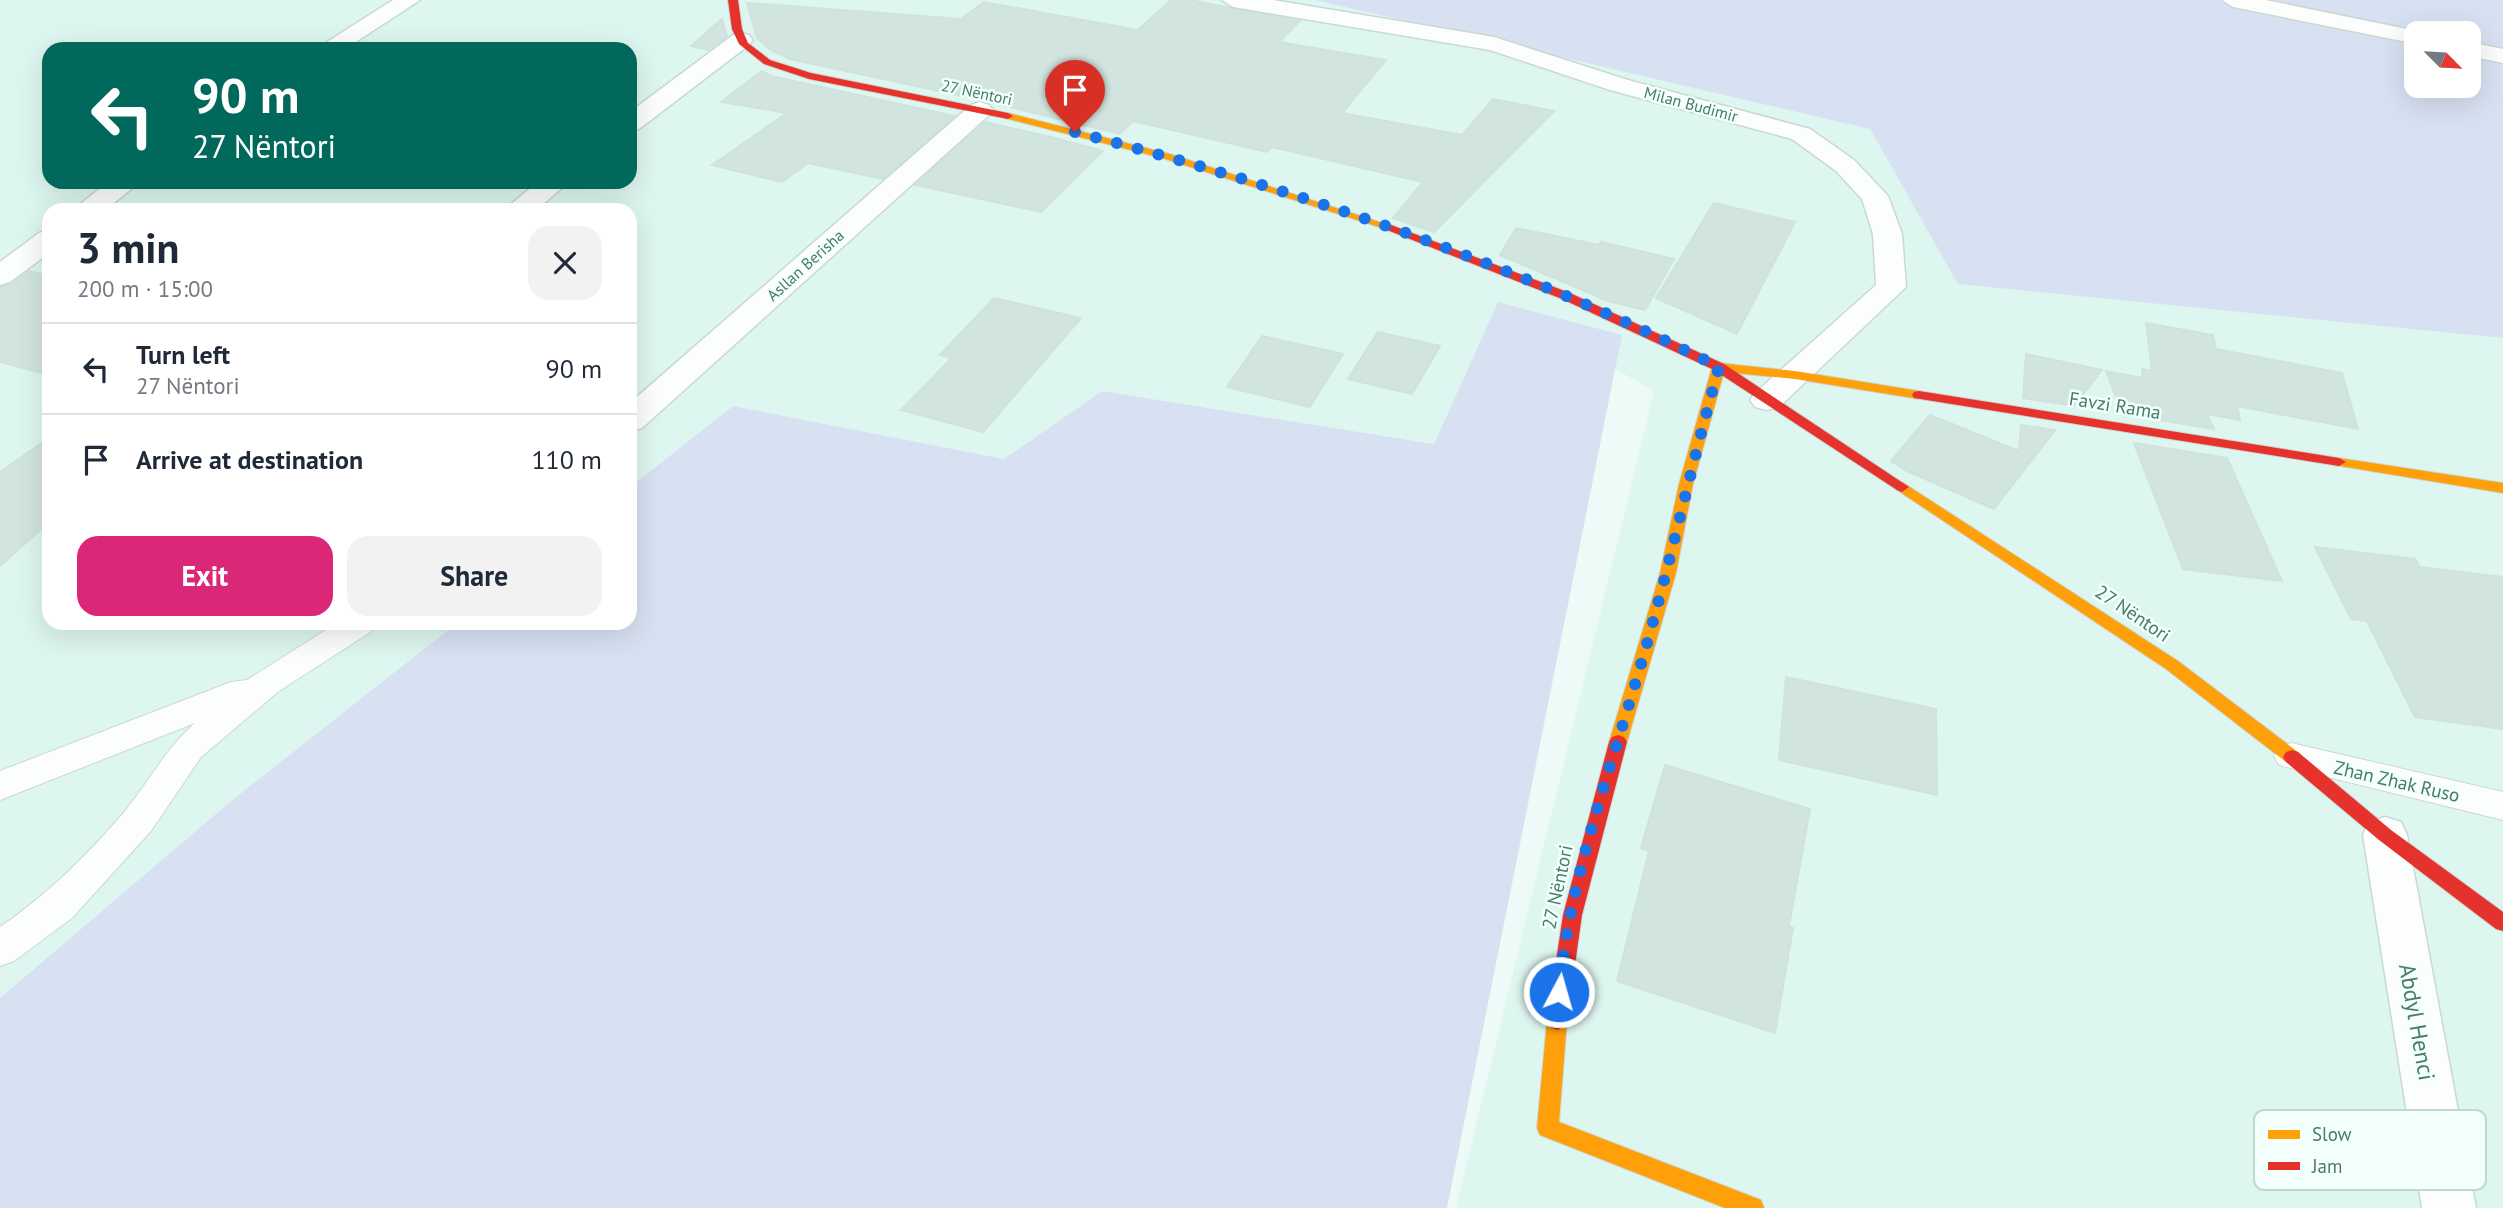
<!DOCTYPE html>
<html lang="en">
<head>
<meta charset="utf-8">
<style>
	body { margin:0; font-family:"PT Sans",sans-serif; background:#f2f2f3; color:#1f2937; height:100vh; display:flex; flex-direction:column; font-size:26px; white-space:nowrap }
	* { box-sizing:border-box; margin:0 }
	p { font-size:23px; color:#747a83 }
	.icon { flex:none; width:38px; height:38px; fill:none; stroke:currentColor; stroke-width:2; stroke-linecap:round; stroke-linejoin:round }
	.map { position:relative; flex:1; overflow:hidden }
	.sheet { position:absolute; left:42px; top:203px; width:595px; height:427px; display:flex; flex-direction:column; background:#fff; border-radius:21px; box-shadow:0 7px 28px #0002 }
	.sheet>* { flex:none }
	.guide { position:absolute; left:42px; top:42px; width:595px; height:147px; border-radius:21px; box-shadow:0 7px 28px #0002; background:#00695c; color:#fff; overflow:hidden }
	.needle { width:46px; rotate:114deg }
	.tools { position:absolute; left:2404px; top:21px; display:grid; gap:14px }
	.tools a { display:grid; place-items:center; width:77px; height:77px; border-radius:14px; background:#fff; box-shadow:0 7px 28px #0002; font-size:35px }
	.pin { position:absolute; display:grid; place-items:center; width:60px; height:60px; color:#fff; margin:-72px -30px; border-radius:50% 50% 50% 0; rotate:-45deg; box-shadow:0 0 7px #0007 }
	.pin .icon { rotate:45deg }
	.me { position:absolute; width:77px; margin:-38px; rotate:6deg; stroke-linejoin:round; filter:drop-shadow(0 0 5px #0008) }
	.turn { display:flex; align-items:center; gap:24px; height:147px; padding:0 35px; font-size:32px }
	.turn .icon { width:91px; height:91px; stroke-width:2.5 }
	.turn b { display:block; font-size:49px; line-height:60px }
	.round { display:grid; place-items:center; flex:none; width:74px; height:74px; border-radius:21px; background:#f2f2f3 }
	.summary { display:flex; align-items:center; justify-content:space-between; height:119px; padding:0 35px }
	h1 { font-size:42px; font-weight:800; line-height:52px }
	.button { display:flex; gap:14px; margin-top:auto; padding:14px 35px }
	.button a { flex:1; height:80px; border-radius:21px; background:#db2777; color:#fff; font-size:28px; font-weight:800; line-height:80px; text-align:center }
	.button a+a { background:#f2f2f3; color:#1f2937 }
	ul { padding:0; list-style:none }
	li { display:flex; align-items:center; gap:21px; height:91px; padding:0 35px; border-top:2px solid #e0e1e3 }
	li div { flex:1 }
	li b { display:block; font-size:26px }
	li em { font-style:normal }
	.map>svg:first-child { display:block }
</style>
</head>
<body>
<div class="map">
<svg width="2503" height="1208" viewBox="0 0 2503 1208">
	<rect width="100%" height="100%" fill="#eefaf8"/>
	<!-- residential -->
	<path fill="#def6f0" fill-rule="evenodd" d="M0,0H2503V1208H1456L1654,391L1498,302L1434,444L1102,391L1004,459L733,406L630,487V210H49V623H457L231,801L0,998ZM2417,33H2469V86H2417ZM49,49H630V182H49Z"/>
	<!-- green -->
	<g fill="#d8e1f2" fill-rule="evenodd">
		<path d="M1315,0H2503V338L1958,284L1870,129ZM2417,33H2469V86H2417Z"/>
		<path d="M1498,302L1622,335L1447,1208H0V998L231,801L457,623H630V487L733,406L1004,459L1102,391L1434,444Z"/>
	</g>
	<!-- building -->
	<g fill="#d2e4df" stroke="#cfe3dc" stroke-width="2">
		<path d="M1171,0H1190L1300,21L1279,42L1386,60L1342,113L1462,135L1493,99L1554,111L1434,232L1393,218L1423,182L1272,147L1267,152L1133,121L1120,134L981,100L790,59L769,49L757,38L747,3L961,19L984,2L1138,30Z"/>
		<path d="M722,19L727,36L708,50L691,46Z"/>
		<path d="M762,71L771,76L955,116L883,179L808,163L782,182L712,165L787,113L721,102Z"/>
		<path d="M985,122L1055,138L1103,151L1041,212L915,185Z"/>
		<path d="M1714,203L1795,222L1737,334L1656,298Z"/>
		<path d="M1516,228L1599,245L1601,242L1674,259L1645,310L1608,301L1500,255Z"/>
		<path d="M29,271L49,276V375L0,362V287L12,284Z"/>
		<path d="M994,298L1081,318L983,432L901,410L952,358L940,355Z"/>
		<path d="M2146,323L2213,335L2216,349L2342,373L2358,429L2237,406L2240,420L2207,414L2214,429L2123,414L2106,371L2143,378L2142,369L2152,371Z"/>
		<path d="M1378,332L1440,346L1412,394L1348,379Z"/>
		<path d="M1262,336L1343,354L1310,407L1227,387Z"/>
		<path d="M2026,354L2102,370L2074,406L2023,398Z"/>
		<path d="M1930,415L2019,451L2021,425L2055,430L1994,509L1909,472L1891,461Z"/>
		<path d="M49,438V522L0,566V472Z"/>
		<path d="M2134,443L2227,458L2282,581L2183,569Z"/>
		<path d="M2315,547L2415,559L2420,567L2503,577V729L2415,717L2367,621L2351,619Z"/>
		<path d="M1786,677L1936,709L1937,795L1779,760Z"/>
		<path d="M1665,765L1810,809L1789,926L1793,928L1775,1033L1617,981L1649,851L1641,848Z"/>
	</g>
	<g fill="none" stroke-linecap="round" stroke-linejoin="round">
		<!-- lane casing -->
		<g stroke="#cad8d4" stroke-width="2">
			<g id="lane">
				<path d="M337,623H377L372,631L279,691L201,757L151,831L72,918L14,961L0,966V927C47,895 88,855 125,811C149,782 166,748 195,723L0,800V771L231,682L247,680Z"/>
				<path d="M2291,743L2503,792V820L2279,765L2274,756L2279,747Z"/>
			</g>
		</g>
		<!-- street casing -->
		<g stroke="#cad8d4" stroke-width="3">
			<g id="street">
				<path d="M393,0H420L345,49H316Z"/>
				<path d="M1222,0H1273L1494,37L1628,80L1810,129L1854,160L1888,196L1902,234L1906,287L1779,407L1767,410L1755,407L1750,400L1755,393L1876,285L1873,234L1862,199L1836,171L1792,139L1610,90L1490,50L1233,7Z"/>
				<path d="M2222,0H2266L2426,33H2417V44L2233,7Z"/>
				<path d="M741,33L749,35L753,40L749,45L639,129L630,132V112L733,35Z"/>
				<path d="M2469,42L2503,49V63L2469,56Z"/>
				<path d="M980,102L989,105L993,110L989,115L642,428L630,431V403L971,105Z"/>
				<path d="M108,182H140L105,210H73Z"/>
				<path d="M538,182H569L536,210H504Z"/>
				<path d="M49,230V253L10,282L0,285V262L39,233Z"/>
				<path d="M2385,817L2401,822L2407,835L2476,1208H2422L2363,835L2369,822Z"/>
			</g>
		</g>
		<!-- slow casing -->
		<g stroke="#cad9d4" stroke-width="2">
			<g id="slow">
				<path d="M1008,113L1170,154L1392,226L1386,229L1382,228L1162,158L1004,118V114Z"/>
				<path d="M1719,363L1795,371L1919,391L1926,395L1919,399L1795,379L1724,372L1693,484L1676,573L1627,742L1624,747H1612L1609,742L1660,573L1679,484L1712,367Z"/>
				<path d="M2339,458L2503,483V493L2334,465L2332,462L2334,459Z"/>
				<path d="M1902,482L2178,661L2298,752L2301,757L2298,762H2286L2166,669L1897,490L1895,487L1897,484Z"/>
				<path d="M1557,1012L1564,1015L1567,1021L1559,1122L1761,1200L1764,1208H1725L1540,1135L1537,1128L1547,1021L1550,1015Z"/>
			</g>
		</g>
		<!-- jam casing -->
		<g stroke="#cad9d4" stroke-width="2">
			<g id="jam">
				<path d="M728,0H738L742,29L748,43L770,60L811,73L1008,113L1013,116L1008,119L809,79L764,64L739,44L732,29Z"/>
				<path d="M1386,223L1570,293L1724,364L1909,487L1902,492L1897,490L1714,370L1562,299L1382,228L1380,226Z"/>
				<path d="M1919,391L2339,458L2346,462L2339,466L1914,398L1912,395L1914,392Z"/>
				<path d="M1618,735L1624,737L1627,742L1582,915L1567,1021L1564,1027L1557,1030L1550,1027L1547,1021L1563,915L1609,742L1612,737Z"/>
				<path d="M2292,750L2298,752L2391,830L2503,912V931L2496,929L2379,840L2286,762L2283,757L2286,752Z"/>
			</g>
		</g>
		<!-- lane -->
		<use href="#lane" fill="#fcfefe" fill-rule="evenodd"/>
		<!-- street -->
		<use href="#street" fill="#fcfefe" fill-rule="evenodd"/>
		<!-- slow -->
		<use href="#slow" fill="#ff9f0a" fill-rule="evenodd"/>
		<!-- jam -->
		<use href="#jam" fill="#e5322d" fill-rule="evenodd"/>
	</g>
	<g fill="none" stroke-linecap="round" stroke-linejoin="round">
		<!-- route -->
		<path stroke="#1a73e8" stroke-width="12" stroke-dasharray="0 21.6" d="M1075,132C1296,189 1516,264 1719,367C1691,466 1670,566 1641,664C1610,772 1569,880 1559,992"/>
	</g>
	<g text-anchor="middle" stroke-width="5" stroke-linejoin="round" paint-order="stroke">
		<!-- far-street labels -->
		<g font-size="16" fill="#4a7c67" stroke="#f2fffd">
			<text transform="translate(977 92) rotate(12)" y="6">27 Nëntori</text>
			<text transform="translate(1691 104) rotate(15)" y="6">Milan Budimir</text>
			<text transform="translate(805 265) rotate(-42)" y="6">Asllan Berisha</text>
		</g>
		<!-- street labels -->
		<g font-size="19" fill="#4a7c67" stroke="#f2fffd">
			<text transform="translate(2115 405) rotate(9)" y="7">Favzi Rama</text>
			<text transform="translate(2133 613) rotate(34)" y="7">27 Nëntori</text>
			<text transform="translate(2397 781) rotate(13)" y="7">Zhan Zhak Ruso</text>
			<text transform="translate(1557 887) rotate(-78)" y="7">27 Nëntori</text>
		</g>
		<!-- near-street labels -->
		<g font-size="23" fill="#4a7c67" stroke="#f2fffd">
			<text transform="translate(2417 1022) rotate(80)" y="8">Abdyl Henci</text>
		</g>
	</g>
	<!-- legend -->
	<rect x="2254" y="1110" width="232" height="80" rx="10" fill="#f2fffd" stroke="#c0d8d0" stroke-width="2"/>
	<rect x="2268" y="1130" width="32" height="9" fill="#ff9f0a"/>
	<rect x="2268" y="1162" width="32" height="8" fill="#e5322d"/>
	<g font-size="19" fill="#4a7c67">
		<text x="2312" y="1141">Slow</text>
		<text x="2312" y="1173">Jam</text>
	</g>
</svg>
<div class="tools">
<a><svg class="needle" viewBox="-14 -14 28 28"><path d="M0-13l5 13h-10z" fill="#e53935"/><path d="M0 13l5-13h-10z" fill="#747a83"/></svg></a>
</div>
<div class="pin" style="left:1075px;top:132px;background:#d93025"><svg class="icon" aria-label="arrive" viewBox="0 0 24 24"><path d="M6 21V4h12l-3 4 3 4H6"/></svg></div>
<svg class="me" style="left:1559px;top:992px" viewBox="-20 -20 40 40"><circle r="17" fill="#1a73e8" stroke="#fff" stroke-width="3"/><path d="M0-11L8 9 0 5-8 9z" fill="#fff"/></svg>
<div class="guide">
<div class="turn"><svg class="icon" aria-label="left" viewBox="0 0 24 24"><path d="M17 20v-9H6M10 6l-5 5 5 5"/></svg><div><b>90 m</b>27 Nëntori</div></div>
</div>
<section class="sheet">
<div class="summary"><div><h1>3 min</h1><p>200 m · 15:00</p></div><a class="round"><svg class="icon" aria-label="close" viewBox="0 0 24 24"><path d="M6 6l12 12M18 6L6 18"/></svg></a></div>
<ul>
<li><svg class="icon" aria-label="left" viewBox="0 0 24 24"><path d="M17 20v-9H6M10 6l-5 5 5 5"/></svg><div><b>Turn left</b><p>27 Nëntori</p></div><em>90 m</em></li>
<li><svg class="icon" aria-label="arrive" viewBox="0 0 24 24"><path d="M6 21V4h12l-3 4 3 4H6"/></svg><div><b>Arrive at destination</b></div><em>110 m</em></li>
</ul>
<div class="button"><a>Exit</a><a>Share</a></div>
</section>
</div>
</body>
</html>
